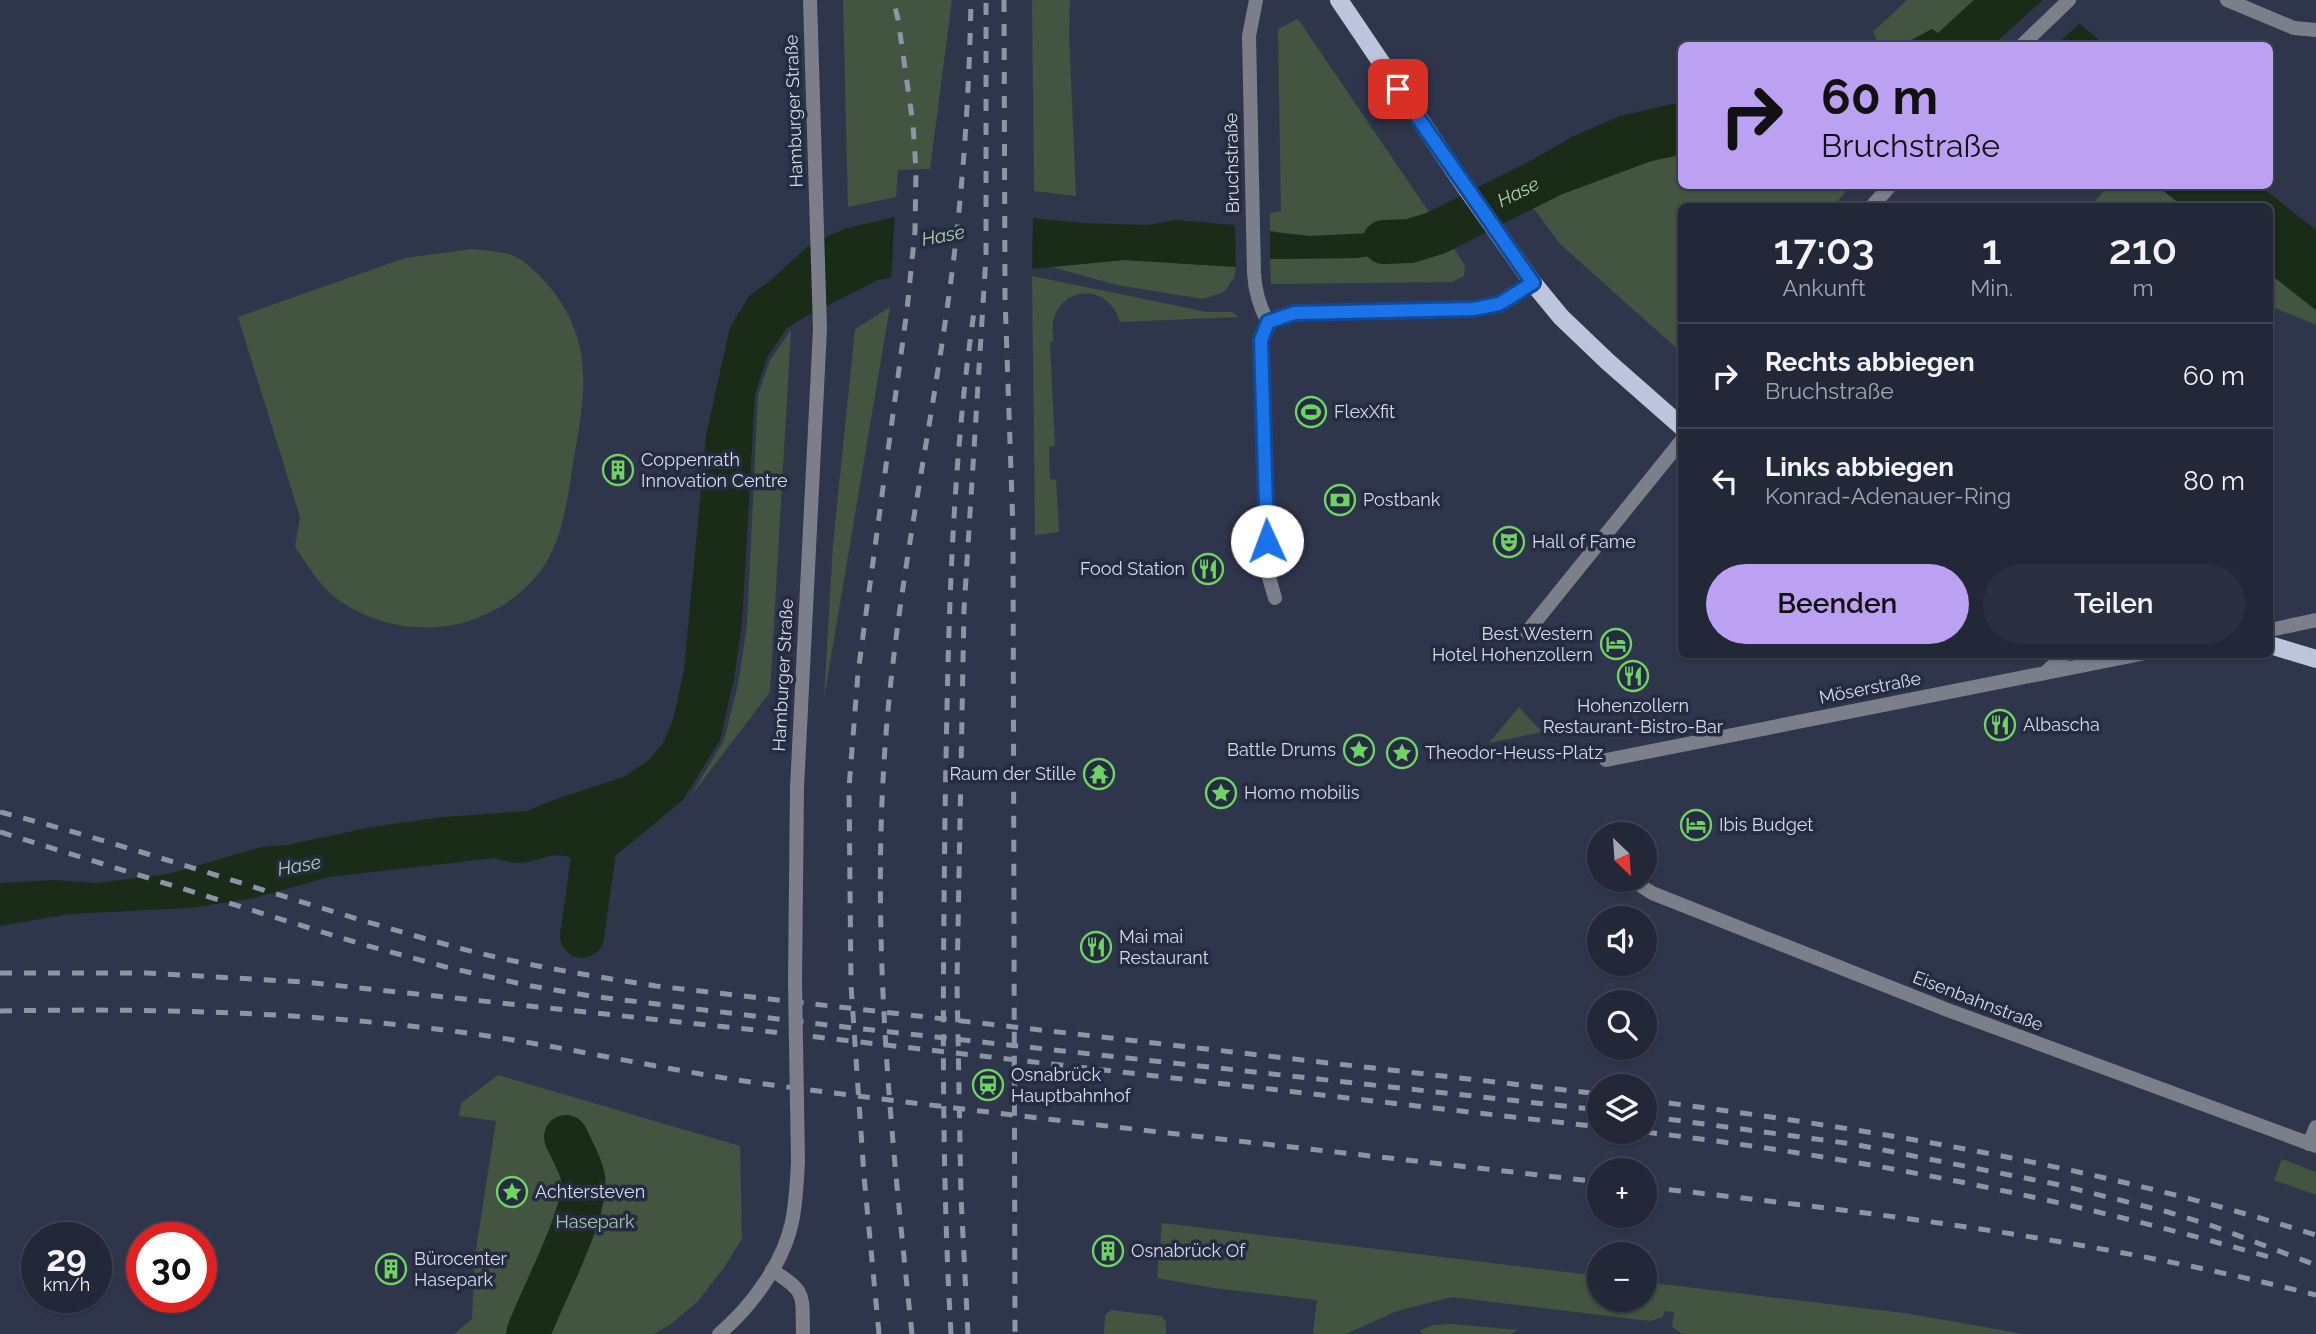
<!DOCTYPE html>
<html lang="de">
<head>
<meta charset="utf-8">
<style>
	body { margin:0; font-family:Raleway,sans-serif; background:#2b3041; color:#f1f3f6; height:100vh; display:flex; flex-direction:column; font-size:26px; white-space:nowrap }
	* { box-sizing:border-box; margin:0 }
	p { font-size:23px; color:#a3a6ae }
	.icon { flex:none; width:38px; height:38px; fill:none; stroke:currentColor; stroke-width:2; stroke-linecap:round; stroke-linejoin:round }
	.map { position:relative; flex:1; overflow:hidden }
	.side { position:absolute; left:1678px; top:203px; width:595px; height:455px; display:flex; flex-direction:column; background:#232839; border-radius:10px; box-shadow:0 2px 5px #0004,0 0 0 2px #404453 }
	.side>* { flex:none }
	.banner { position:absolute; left:1678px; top:42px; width:595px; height:147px; border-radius:10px; box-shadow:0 2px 5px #0004,0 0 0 2px #404453; background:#bca0f2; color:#111; overflow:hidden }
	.needle { width:46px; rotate:155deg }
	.fabs { position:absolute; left:1587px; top:822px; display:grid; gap:14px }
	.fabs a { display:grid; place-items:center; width:70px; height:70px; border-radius:50%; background:#232839; box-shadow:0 2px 5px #0004,0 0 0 2px #404453; font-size:35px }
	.speed { position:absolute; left:21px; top:1222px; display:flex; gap:14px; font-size:35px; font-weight:700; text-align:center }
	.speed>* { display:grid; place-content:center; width:91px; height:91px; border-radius:50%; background:#232839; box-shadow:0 2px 5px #0004,0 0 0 2px #404453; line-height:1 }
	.speed small { font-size:18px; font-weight:400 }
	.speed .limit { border:10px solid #d22; background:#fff; color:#111 }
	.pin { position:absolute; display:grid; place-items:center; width:60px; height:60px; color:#fff; margin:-30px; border-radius:14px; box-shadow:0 4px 10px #0006 }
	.me { position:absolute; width:77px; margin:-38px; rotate:358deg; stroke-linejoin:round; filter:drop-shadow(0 0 5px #0008) }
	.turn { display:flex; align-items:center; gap:24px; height:147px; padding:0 28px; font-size:32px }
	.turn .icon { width:91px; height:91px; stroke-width:2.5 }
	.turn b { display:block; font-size:49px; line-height:60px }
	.eta { display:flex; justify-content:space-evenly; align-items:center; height:119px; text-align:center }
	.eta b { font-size:42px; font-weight:600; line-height:49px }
	.action { display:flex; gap:14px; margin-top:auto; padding:14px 28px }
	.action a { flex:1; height:80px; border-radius:42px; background:#bca0f2; color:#111; font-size:28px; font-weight:600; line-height:80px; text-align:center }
	.action a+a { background:#2b3041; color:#f1f3f6 }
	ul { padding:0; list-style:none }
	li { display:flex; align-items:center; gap:21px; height:105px; padding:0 28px; border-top:2px solid #404453 }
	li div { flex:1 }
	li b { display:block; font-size:26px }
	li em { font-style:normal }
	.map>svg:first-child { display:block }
</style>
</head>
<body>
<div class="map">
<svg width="2316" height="1334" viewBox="0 0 2316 1334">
	<rect width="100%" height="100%" fill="#2f364c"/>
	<!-- green -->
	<g fill="#435440">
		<path d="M843,0H952L930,169L898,170L896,197L848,207Z"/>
		<path d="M1032,0H1070L1069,32L1076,196L1034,191Z"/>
		<path d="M1907,0H1974L1937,34L1932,29L1901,45H1879L1873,32Z"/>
		<path d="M1298,19L1435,221L1414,231L1310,236L1270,231V213L1281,211L1278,29Z"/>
		<path d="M1682,151V186H1851L1833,206H1682V353L1560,244L1529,202L1657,157Z"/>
		<path d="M2108,186H2157L2183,206H2091Z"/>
		<path d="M1450,243L1465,265L1464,276L1452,282L1271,284L1270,259L1356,258L1442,246Z"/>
		<path d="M472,249C485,251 502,251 514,256C529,263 543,279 553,291C596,348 584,399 573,464C567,501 563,543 538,574C490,633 406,644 343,603C322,590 309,567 295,547L300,517L238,317L405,258Z"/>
		<path d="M1124,260L1236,267L1234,278L1224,292L1203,299L1117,285L1052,267Z"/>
		<path d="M2270,274L2316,310V325L2270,306Z"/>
		<path d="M1032,276L1207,312H1232L1239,317L1120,322C1106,274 1042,291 1054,341L1050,342L1055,446L1049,447L1050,479L1056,480L1059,532L1035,535Z"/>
		<path d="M890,307L824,698L833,544L855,329Z"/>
		<path d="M791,330L770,692L690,797L724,740L738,685L747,625L758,395L770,360Z"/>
		<path d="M1519,707L1542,732L1489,743Z"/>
		<path d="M498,1075L740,1146L742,1239L723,1269L697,1302L671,1324L654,1334H454L472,1319L475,1256L496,1121L459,1116L461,1103Z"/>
		<path d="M2282,1159L2316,1172V1195L2274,1180Z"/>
		<path d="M1162,1223L1599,1276L1600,1300H1645V1282L1904,1313L2024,1334H1688L1681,1333L1672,1327L1674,1312L1664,1311L1663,1317L1650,1321L1452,1297L1397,1311L1346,1334H1313L1317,1300L1213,1288L1157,1278Z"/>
		<path d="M1111,1310L1161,1316L1166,1322V1334H1104L1105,1315Z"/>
		<path d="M1452,1324L1518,1330L1510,1334H1422L1420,1330L1434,1325Z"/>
	</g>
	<!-- water -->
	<g fill="#1a2b17">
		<path d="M1974,0H2052L2105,45L1901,46L1932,29L1938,33Z"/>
		<path d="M1682,102V151L1657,157L1529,202L1510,173L1572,137L1620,116Z"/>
		<path d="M2157,186H2260L2316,230V310L2270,274V206H2183Z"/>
		<path d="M969,212L1084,223L1148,225L1175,220L1235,225L1279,233L1310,236L1413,231L1435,221L1450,243L1442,246L1356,258L1270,259L1236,267L1124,260L1030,269L919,273L878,280L803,318L786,329L767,358L755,394L742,624L734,679L720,740L683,800L603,866L597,879L589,882C580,876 582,867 574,860C559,848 537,862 521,863C512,863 502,860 494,858L329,877L254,898L190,908L69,914L0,926V883L54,880L96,883L169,874L261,847L287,845L372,827L443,817L527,811L553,800L626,776L650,759L663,743L673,720L684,670L706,436L730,327L749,296L770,281L808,246L844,229L903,215Z"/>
	</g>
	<!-- pier -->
	<g fill="#2f364c">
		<path d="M2043,0H2052L2080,23L2055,46L1993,45Z"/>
		<path d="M969,209L1033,214L1032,272L920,277L891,282L895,212Z"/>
		<path d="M1235,222L1270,227V262L1236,270Z"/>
	</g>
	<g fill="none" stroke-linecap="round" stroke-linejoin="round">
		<!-- river -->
		<g stroke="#1a2b17" stroke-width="44">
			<path id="s1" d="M1384,242L1410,241L1436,233L1551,175L1645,140L1682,132"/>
			<path d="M582,936L598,823"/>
			<path d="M528,1334C541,1297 589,1211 583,1177C580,1163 571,1149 566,1137"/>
		</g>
		<!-- minor -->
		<g stroke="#7a7f8a" stroke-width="14">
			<path d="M1256,0L1249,36L1254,273C1255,292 1259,306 1268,322"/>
			<path d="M2227,0L2294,28L2316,30"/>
			<path d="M2021,46L2069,0"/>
			<path d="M1872,206L1890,186"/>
			<path d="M1275,598L1268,574L1261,340L1268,322L1294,313L1473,309L1499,304L1533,283"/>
			<path d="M2270,630L2316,620"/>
			<path d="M1527,632L1682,440"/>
			<path d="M2048,670L2066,654"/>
			<path d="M1606,760L2141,654"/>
			<path d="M1632,880L1652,893L1945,1009L2316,1146"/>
			<path d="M2309,1144L2316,1127"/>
			<path d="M772,1270C807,1293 802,1293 803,1334"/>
		</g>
		<!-- tertiary -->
		<g stroke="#7a7f8a" stroke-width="14">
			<path d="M795,982L797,788L820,329L810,0"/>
			<path d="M719,1334C751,1307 783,1264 792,1222C796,1202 797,1182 798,1162"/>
		</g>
		<!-- primary -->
		<g stroke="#bdc5dd" stroke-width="18">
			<path d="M1339,0L1466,188L1533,283L1561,317L1607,361L1682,427"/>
			<path d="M2270,645L2316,659"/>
		</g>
		<!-- rail -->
		<g stroke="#8d94a5" stroke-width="5" stroke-dasharray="12 12" stroke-linecap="butt">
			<path d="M1004,0L1005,297L1013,529L1015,1334"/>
			<path d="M0,812C151,851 298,904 448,945C516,964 586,975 656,986L1600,1094"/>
			<path d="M0,832L361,944L446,967L526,985L591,996L827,1025L1600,1110"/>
			<path d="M0,973H147L304,982L764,1031L1600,1127"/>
			<path d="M0,1011C154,1008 308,1012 460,1032C565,1046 667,1071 772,1085C1047,1121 1323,1150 1600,1182"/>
			<path d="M1645,1100C1872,1129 2097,1166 2316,1235"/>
			<path d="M1645,1116L1853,1144L2055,1184L2168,1212L2210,1225L2316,1265"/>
			<path d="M1645,1132C1857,1157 2064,1198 2269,1257"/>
			<path d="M1645,1187C1871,1212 2095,1239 2316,1295"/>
			<path d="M879,1334L864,1176L851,985L849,788L858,673L907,310L915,231L916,170L913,124L898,19L893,0"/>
			<path d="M912,1334C892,1145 872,953 884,763C893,610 926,460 947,309C962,207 969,103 971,0"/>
			<path d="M951,1334C941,1162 943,989 945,816C948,646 950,474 975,305"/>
			<path d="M968,1334L961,1197L957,982L964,610L986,256V0"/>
		</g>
		<!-- tertiary-bridge -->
		<path stroke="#7a7f8a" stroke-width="14" d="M795,982L798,1162"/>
	</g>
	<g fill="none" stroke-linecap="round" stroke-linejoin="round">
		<!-- route casing -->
		<g stroke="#114b97" stroke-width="18">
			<path id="route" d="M1267,541L1261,340L1268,322L1294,313L1473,309L1499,304L1533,283L1398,89"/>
		</g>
		<!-- route -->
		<use href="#route" stroke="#1a73e8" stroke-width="12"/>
	</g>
	<!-- icons -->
	<defs>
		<g id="stadium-ring" transform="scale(1.575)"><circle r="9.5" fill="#252c41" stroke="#6ed360" stroke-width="1.5"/><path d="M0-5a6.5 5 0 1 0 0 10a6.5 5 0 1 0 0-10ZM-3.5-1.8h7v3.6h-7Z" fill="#6ed360"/></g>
		<g id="building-ring" transform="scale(1.575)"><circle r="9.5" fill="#252c41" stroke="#6ed360" stroke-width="1.5"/><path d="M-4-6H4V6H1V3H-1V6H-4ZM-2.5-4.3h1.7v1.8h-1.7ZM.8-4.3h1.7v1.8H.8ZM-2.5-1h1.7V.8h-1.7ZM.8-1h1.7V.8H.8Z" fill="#6ed360"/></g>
		<g id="bank-ring" transform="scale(1.575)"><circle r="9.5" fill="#252c41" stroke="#6ed360" stroke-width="1.5"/><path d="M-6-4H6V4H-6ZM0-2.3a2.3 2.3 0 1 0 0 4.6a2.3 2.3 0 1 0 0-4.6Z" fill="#6ed360"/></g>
		<g id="theatre-ring" transform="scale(1.575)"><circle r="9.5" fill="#252c41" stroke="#6ed360" stroke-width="1.5"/><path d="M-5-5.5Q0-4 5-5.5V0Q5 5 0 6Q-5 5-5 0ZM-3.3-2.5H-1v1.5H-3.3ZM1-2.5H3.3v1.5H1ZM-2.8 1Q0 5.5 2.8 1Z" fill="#6ed360"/></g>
		<g id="restaurant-ring" transform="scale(1.575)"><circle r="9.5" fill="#252c41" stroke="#6ed360" stroke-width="1.5"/><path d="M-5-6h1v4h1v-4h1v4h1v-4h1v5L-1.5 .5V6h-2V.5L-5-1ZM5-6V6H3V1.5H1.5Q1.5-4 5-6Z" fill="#6ed360"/></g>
		<g id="hotel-ring" transform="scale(1.575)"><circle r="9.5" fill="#252c41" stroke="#6ed360" stroke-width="1.5"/><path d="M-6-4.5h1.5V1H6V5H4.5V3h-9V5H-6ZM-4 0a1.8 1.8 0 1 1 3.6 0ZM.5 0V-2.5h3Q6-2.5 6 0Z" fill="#6ed360"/></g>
		<g id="sight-ring" transform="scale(1.575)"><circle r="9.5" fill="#252c41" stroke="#6ed360" stroke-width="1.5"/><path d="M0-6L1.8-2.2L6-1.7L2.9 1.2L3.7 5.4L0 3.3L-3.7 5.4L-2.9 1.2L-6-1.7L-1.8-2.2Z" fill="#6ed360"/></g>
		<g id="temple-ring" transform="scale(1.575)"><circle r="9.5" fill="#252c41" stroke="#6ed360" stroke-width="1.5"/><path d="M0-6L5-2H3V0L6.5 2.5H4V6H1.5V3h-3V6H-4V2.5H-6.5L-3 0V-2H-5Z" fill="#6ed360"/></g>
		<g id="station-ring" transform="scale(1.575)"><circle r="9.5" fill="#252c41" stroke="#6ed360" stroke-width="1.5"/><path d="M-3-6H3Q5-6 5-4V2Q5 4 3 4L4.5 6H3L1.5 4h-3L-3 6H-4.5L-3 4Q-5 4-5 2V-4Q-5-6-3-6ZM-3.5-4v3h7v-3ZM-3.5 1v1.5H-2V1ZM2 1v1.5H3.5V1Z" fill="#6ed360"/></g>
	</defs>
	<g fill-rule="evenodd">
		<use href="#stadium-ring" x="1311" y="412"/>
		<use href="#building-ring" x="618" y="470"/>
		<use href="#bank-ring" x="1340" y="500"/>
		<use href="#theatre-ring" x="1509" y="542"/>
		<use href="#restaurant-ring" x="1208" y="569"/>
		<use href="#hotel-ring" x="1616" y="644"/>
		<use href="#restaurant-ring" x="1633" y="676"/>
		<use href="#restaurant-ring" x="2000" y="725"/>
		<use href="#sight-ring" x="1359" y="750"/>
		<use href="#sight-ring" x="1402" y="753"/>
		<use href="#temple-ring" x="1099" y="774"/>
		<use href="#sight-ring" x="1221" y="793"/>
		<use href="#hotel-ring" x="1696" y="825"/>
		<use href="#restaurant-ring" x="1096" y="947"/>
		<use href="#station-ring" x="988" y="1085"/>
		<use href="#sight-ring" x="512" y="1192"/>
		<use href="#building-ring" x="1108" y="1251"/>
		<use href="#building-ring" x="391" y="1269"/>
	</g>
	<g text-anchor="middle" stroke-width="7" stroke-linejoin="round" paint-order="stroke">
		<!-- street labels -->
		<g font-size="18" fill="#d5dbe9" stroke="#252c41">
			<text transform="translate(794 111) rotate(-92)" y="6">Hamburger Straße</text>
			<text transform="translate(1232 163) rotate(-91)" y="6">Bruchstraße</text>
			<text transform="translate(783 675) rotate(-87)" y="6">Hamburger Straße</text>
			<text transform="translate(1870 688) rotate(-11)" y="6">Möserstraße</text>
			<text transform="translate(1978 1001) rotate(21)" y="6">Eisenbahnstraße</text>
		</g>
		<!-- poi labels -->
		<g font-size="18" fill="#d5dbe9" stroke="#252c41" text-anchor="start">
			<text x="1334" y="418">FlexXfit</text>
			<text x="641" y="466">Coppenrath<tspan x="641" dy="21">Innovation Centre</tspan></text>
			<text x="1363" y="506">Postbank</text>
			<text x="1532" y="548">Hall of Fame</text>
			<text x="1185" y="575" text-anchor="end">Food Station</text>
			<text x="1593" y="640" text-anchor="end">Best Western<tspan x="1593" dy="21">Hotel Hohenzollern</tspan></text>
			<text x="1633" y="712" text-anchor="middle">Hohenzollern<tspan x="1633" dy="21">Restaurant-Bistro-Bar</tspan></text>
			<text x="2023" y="731">Albascha</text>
			<text x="1336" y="756" text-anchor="end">Battle Drums</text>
			<text x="1425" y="759">Theodor-Heuss-Platz</text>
			<text x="1076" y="780" text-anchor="end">Raum der Stille</text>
			<text x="1244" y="799">Homo mobilis</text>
			<text x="1719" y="831">Ibis Budget</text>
			<text x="1119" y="943">Mai mai<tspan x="1119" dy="21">Restaurant</tspan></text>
			<text x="1011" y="1081">Osnabrück<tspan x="1011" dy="21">Hauptbahnhof</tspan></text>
			<text x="535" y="1198">Achtersteven</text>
			<text x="1131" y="1257">Osnabrück Of</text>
			<text x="414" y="1265">Bürocenter<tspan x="414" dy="21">Hasepark</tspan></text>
		</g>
		<!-- park labels -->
		<g font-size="18" fill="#a5cb9f" stroke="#252c41">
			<text x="595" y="1228">Hasepark</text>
		</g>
		<!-- water labels -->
		<g font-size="19" font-style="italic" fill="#add3a7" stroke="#252c41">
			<text dy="7" stroke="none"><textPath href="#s1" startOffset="145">Hase</textPath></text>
			<text transform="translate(943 235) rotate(-11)" y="7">Hase</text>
			<text transform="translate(299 865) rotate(-10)" y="7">Hase</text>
		</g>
	</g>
</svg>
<div class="fabs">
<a><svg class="needle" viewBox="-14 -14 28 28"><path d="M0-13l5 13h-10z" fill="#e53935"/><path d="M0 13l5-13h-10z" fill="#a3a6ae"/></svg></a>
<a><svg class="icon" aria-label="sound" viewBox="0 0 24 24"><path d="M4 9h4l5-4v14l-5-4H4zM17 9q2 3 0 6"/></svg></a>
<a><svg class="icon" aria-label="search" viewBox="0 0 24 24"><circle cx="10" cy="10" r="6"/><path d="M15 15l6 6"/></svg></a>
<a><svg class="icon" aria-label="layers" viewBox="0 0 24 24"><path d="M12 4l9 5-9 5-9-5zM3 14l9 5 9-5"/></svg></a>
<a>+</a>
<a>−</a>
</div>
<div class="speed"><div>29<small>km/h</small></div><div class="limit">30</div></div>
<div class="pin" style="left:1398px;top:89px;background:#d93025"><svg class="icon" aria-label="arrive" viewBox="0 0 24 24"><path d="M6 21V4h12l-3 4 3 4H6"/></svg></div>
<svg class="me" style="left:1267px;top:541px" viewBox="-20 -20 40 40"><circle r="19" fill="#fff"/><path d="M0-13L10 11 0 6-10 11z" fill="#1a73e8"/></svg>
<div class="banner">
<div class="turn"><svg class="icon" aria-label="right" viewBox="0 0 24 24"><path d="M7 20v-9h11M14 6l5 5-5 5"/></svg><div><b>60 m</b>Bruchstraße</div></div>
</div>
<section class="side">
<div class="eta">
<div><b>17:03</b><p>Ankunft</p></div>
<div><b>1</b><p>Min.</p></div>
<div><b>210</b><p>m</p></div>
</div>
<ul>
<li><svg class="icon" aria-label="right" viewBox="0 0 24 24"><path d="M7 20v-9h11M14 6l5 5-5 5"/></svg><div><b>Rechts abbiegen</b><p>Bruchstraße</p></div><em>60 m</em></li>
<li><svg class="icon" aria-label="left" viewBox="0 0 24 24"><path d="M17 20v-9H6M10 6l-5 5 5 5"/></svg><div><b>Links abbiegen</b><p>Konrad-Adenauer-Ring</p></div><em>80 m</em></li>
</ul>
<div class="action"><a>Beenden</a><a>Teilen</a></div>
</section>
</div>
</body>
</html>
